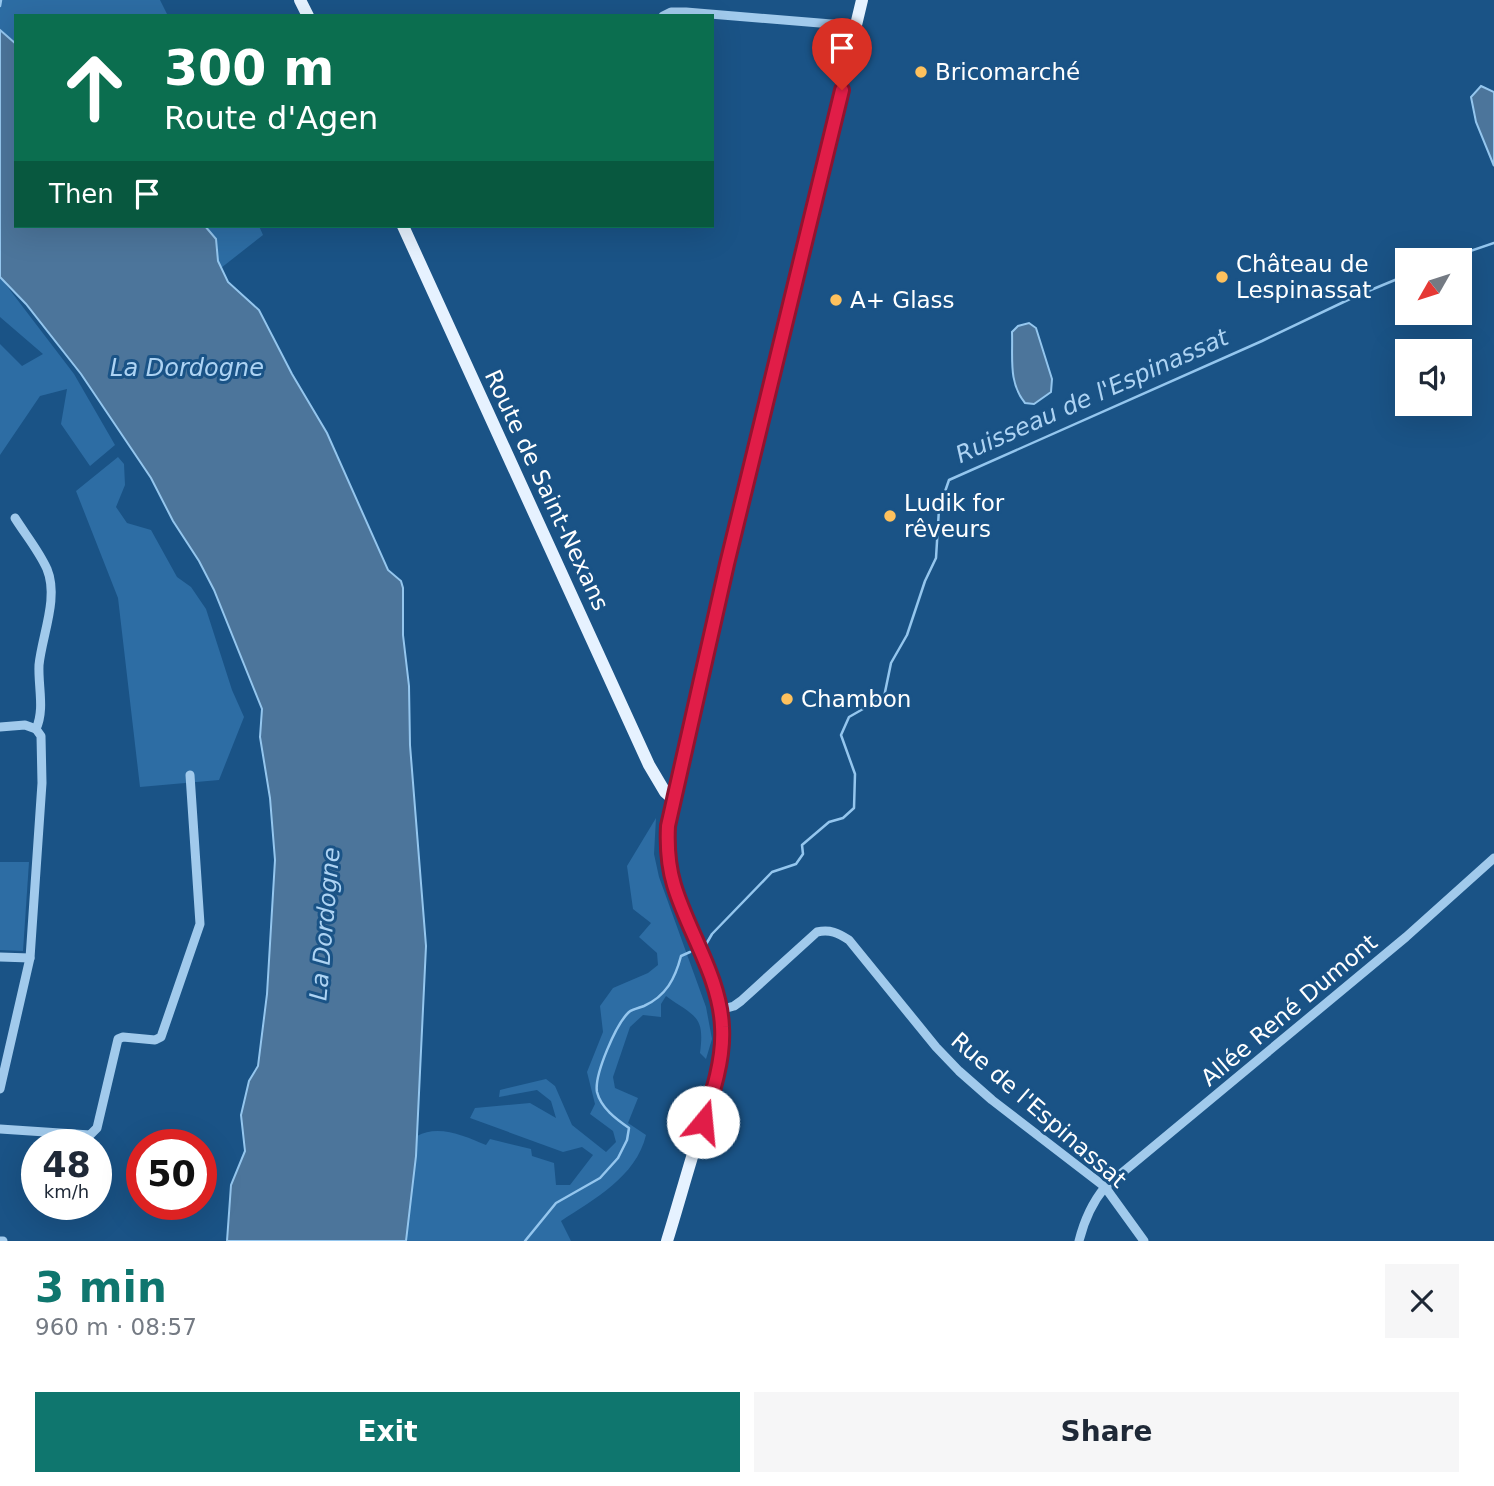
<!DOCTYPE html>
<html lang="en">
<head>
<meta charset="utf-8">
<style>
	body { margin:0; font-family:"DejaVu Sans",sans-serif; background:#f6f6f7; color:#1f2937; height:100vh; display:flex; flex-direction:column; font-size:26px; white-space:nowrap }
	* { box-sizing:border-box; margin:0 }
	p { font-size:23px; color:#747a83 }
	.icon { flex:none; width:38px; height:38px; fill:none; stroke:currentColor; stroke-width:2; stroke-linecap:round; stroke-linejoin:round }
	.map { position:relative; height:1241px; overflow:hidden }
	.side { display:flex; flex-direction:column; background:#fff; flex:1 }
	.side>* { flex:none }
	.top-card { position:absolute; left:14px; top:14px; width:700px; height:214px; border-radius:0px; box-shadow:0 7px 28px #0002; background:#0b6e4f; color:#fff; overflow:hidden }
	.needle { width:46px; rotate:231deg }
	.fabs { position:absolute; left:1395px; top:248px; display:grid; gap:14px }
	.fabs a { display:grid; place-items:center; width:77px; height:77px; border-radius:0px; background:#fff; box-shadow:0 7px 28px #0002; font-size:35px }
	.speed { position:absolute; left:21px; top:1129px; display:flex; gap:14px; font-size:35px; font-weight:700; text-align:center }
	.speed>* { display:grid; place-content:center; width:91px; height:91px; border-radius:50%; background:#fff; box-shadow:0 7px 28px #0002; line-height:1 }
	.speed small { font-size:18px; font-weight:400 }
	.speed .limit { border:10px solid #d22; background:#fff; color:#111 }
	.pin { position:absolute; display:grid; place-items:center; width:60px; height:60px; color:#fff; margin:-72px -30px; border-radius:50% 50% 50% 0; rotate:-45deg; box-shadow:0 0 7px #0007 }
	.pin .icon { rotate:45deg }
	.me { position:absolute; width:77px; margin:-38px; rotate:17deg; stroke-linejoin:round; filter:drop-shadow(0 0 5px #0008) }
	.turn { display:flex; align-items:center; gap:24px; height:147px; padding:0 35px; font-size:32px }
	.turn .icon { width:91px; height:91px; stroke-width:2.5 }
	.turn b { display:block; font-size:49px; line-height:60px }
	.then { display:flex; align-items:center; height:66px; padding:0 35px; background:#0003; gap:14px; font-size:26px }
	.round { display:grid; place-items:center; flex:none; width:74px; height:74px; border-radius:0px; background:#f6f6f7 }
	.head { display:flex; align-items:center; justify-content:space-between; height:119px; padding:0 35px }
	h1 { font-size:42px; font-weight:700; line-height:52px; color:#0f766e }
	.cta { display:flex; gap:14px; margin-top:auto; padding:14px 35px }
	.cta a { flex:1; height:80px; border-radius:0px; background:#0f766e; color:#fff; font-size:28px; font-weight:700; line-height:80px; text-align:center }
	.cta a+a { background:#f6f6f7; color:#1f2937 }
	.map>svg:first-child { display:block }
</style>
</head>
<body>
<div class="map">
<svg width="1494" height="1241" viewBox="0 0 1494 1241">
	<rect width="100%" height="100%" fill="#1a5386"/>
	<!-- green -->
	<g fill="#2d6da4">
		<path d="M0,0H160L168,16H16V44L0,30Z"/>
		<path d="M205,226H259L263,235L221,268L215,248L216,239Z"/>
		<path d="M0,277L74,374L115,445L90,466L61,424L67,389L40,396L0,455V344L22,366L43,354L0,317Z"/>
		<path d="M118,457L124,464L125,485L116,507L127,523L151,530L177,577L191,587L206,609L232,690L244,717L219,780L140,787L118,598L76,491Z"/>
		<path d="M656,818L654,854L659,877L706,1007L712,1039L706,1059L700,1053C705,1015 695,1017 666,996L661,1004V1017L643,1015L630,1027L613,1077L615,1088L638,1098L628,1123L646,1135C636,1177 594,1199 561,1221L571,1241H400L417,1136C438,1124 465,1136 486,1145L490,1139L531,1149L532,1156L554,1163L556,1185H570L593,1155L582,1147L563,1152L470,1118L475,1108L530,1103L556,1118L551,1101L537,1090L499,1097L500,1090L546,1079L555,1086L572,1125L606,1152L616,1142L613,1131L590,1114L595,1104L587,1072L603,1032L600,1006L613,988L648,973L658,965L657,953L639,937L651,923L633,909L627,866Z"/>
		<path d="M0,862H29L23,951L0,950Z"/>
	</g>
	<!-- water -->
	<g fill="#4c759b" stroke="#94c6ee" stroke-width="2">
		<path d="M0,30L16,44V226H205L216,239L218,261L228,282L259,310L292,374L327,433L388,570L401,581L403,588V635L409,686L410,745L426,946L416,1156L406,1241H227L231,1185L245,1151L241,1115L249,1081L258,1066L267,994L275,860L270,798L260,737L262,709L214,590L199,561L173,521L151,478L81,374L26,304L0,277Z"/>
		<path d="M1481,86L1494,92V166L1476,122L1471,97Z"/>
		<path d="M1029,323L1036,328L1052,379L1051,392L1034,404L1025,403C1008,382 1013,358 1012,332L1018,326Z"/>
	</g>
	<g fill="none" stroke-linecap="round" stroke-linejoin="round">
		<!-- stream -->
		<g stroke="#94c6ee" stroke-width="2.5">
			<path d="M0,6L1,0"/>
			<path d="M1441,261L1494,243"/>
			<path d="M1366,292L1407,275"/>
			<path d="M705,946L712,934L772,872L796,864L803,854L802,845L829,822L843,818L854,808L855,774L841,735L849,717L884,697L891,663L907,635L925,581L936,558L939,509L949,480L1262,341L1352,298"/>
			<path d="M525,1241L556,1203L600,1178L618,1158L627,1140L629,1128C616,1119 601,1108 597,1092C594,1075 616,1024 629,1012C633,1009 639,1008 644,1006C666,996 675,979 681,956L690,952"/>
		</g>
		<!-- minor -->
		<g stroke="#a1caec" stroke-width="9">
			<path d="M663,16L671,12H686L856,26"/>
			<path d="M15,518C25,534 39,551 47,569C59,598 42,635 39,665C38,687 45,709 36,729"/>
			<path d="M0,727L25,725L36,729"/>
			<path d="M0,957L30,958"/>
			<path d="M720,1010L734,1006L741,1001L817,932C830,929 838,933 849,940L936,1047L959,1071L992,1100L1105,1187L1144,1241"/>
			<path d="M0,1089L30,958L42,783L41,736L36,729"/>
			<path d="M0,1129L90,1135L97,1128L118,1039L123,1037L155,1040L161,1037L200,924L190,775"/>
			<path d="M0,1241H3"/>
			<path d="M1079,1241C1084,1221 1091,1204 1105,1187L1406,937L1494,858"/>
		</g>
		<!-- major -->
		<g stroke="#e6f2ff" stroke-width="12">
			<path d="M300,0L308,16"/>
			<path d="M403,226L649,765L665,792L673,799"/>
			<path d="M667,1241C677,1209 686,1176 696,1144C710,1102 730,1053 720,1009C706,943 666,898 668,826L727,563L862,0"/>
		</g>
	</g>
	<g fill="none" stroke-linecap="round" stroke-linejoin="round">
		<!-- route casing -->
		<g stroke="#92132f" stroke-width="18">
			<path id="route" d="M703,1122C713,1092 724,1059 722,1027C720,977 688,932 674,885C668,865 667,846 668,826L727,564L842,90"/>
		</g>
		<!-- route -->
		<use href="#route" stroke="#e11d48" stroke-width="12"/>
	</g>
	<!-- markers -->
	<g fill="#fec15d" stroke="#1a5386" stroke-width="2.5">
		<circle cx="921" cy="72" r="7"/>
		<circle cx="1222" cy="277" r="7"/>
		<circle cx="836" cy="300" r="7"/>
		<circle cx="890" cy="516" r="7"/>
		<circle cx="787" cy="699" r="7"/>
	</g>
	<g text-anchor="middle" stroke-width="6" stroke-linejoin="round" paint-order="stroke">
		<!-- poi labels -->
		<g font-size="23" fill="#fff" stroke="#1a5386" text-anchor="start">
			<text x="935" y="80">Bricomarché</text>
			<text x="1236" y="272">Château de<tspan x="1236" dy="26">Lespinassat</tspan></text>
			<text x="850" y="308">A+ Glass</text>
			<text x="904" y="511">Ludik for<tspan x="904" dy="26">rêveurs</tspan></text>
			<text x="801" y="707">Chambon</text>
		</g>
		<!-- street labels -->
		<g font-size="23" fill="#fff" stroke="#1a5386">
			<text transform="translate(547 490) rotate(65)" y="8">Route de Saint-Nexans</text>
			<text transform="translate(1289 1010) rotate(-40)" y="8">Allée René Dumont</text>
			<text transform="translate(1039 1110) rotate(41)" y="8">Rue de l'Espinassat</text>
		</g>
		<!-- water labels -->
		<g font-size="24" font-style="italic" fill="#add3f3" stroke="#1a5386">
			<text x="187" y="376">La Dordogne</text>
			<text transform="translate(1092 396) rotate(-24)" y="8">Ruisseau de l'Espinassat</text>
			<text transform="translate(325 924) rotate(-85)" y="8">La Dordogne</text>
		</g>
	</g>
</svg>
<div class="fabs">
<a><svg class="needle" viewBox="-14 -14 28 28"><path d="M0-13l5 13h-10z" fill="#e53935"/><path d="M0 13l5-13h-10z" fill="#747a83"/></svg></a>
<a><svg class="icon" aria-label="sound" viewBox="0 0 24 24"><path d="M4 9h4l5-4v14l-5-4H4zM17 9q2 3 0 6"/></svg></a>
</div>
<div class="speed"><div>48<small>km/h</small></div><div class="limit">50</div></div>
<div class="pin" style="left:842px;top:90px;background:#d93025"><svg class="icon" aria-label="arrive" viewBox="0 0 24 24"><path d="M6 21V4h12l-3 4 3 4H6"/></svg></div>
<svg class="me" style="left:703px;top:1122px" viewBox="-20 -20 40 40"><circle r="19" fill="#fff"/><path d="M0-13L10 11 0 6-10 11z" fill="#e11d48"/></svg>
<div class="top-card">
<div class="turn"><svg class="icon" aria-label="ahead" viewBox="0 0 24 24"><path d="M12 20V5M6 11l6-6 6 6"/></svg><div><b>300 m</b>Route d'Agen</div></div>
<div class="then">Then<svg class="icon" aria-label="arrive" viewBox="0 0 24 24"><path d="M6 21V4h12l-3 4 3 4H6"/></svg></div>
</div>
</div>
<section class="side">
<div class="head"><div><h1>3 min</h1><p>960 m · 08:57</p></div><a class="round"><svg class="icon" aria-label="close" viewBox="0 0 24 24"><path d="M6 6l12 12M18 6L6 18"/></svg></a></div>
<div class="cta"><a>Exit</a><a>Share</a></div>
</section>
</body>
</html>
